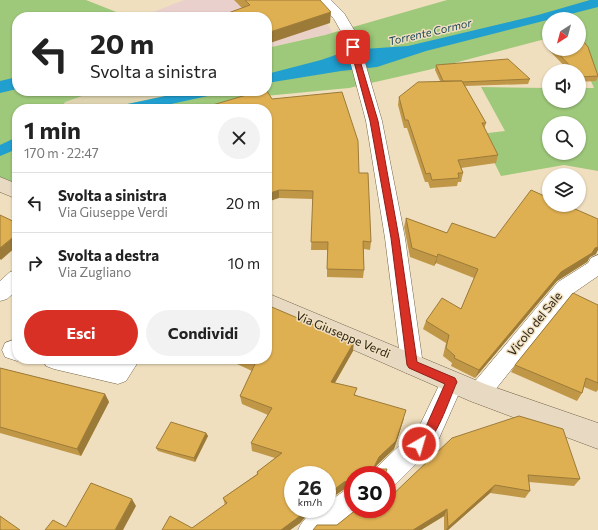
<!DOCTYPE html>
<html lang="it">
<head>
<meta charset="utf-8">
<style>
	body { margin:0; font-family:Commissioner,sans-serif; background:#f2f2f2; color:#222; height:100vh; display:flex; flex-direction:column; font-size:15px; white-space:nowrap }
	* { box-sizing:border-box; margin:0 }
	p { font-size:13px; color:#767676 }
	.icon { flex:none; width:22px; height:22px; fill:none; stroke:currentColor; stroke-width:2; stroke-linecap:round; stroke-linejoin:round }
	.map { position:relative; flex:1; overflow:hidden }
	.sheet { position:absolute; left:12px; top:104px; width:260px; height:260px; display:flex; flex-direction:column; background:#fff; border-radius:16px; box-shadow:0 1px 3px #0004 }
	.sheet>* { flex:none }
	.hud { position:absolute; left:12px; top:12px; width:260px; height:84px; border-radius:16px; box-shadow:0 1px 3px #0004; background:#fff; color:#222; overflow:hidden }
	.needle { width:26px; rotate:216deg }
	.fabs { position:absolute; left:542px; top:12px; display:grid; gap:8px }
	.fabs a { display:grid; place-items:center; width:44px; height:44px; border-radius:50%; background:#fff; box-shadow:0 1px 3px #0004; font-size:20px }
	.speed { position:absolute; left:284px; top:466px; display:flex; gap:8px; font-size:20px; font-weight:700; text-align:center }
	.speed>* { display:grid; place-content:center; width:52px; height:52px; border-radius:50%; background:#fff; box-shadow:0 1px 3px #0004; line-height:1 }
	.speed small { font-size:10px; font-weight:400 }
	.speed .limit { border:6px solid #d22; background:#fff; color:#111 }
	.pin { position:absolute; display:grid; place-items:center; width:34px; height:34px; color:#fff; margin:-17px; border-radius:8px; box-shadow:0 2px 6px #0006 }
	.me { position:absolute; width:44px; margin:-22px; rotate:38deg; stroke-linejoin:round; filter:drop-shadow(0 0 3px #0008) }
	.turn { display:flex; align-items:center; gap:14px; height:84px; padding:0 12px; font-size:18px }
	.turn .icon { width:52px; height:52px; stroke-width:2.5 }
	.turn b { display:block; font-size:28px; line-height:34px }
	.round { display:grid; place-items:center; flex:none; width:42px; height:42px; border-radius:21px; background:#f2f2f2 }
	.head { display:flex; align-items:center; justify-content:space-between; height:68px; padding:0 12px }
	h1 { font-size:24px; font-weight:700; line-height:30px }
	.cta { display:flex; gap:8px; margin-top:auto; padding:8px 12px }
	.cta a { flex:1; height:46px; border-radius:24px; background:#d93025; color:#fff; font-size:16px; font-weight:700; line-height:46px; text-align:center }
	.cta a+a { background:#f2f2f2; color:#222 }
	ul { padding:0; list-style:none }
	li { display:flex; align-items:center; gap:12px; height:60px; padding:0 12px; border-top:1px solid #e0e0e0 }
	li div { flex:1 }
	li b { display:block; font-size:15px }
	li em { font-style:normal }
	.map>svg:first-child { display:block }
</style>
</head>
<body>
<div class="map">
<svg width="598" height="530" viewBox="0 0 598 530">
	<rect width="100%" height="100%" fill="#f0dfbe"/>
	<!-- commercial -->
	<path fill="#e9d1c7" d="M317,10L328,25L333,33L267,48V17H243Z"/>
	<!-- industrial -->
	<path fill="#ead0cc" d="M184,0H281L233,17H140Z"/>
	<!-- green -->
	<path fill="#9ec87a" fill-rule="evenodd" d="M0,0H86L129,17H17V91H267V48L325,35L447,0H598V171L564,165L501,176L480,134L505,131L481,87L549,88V101H579V88H594L577,49H579V19H549V38L428,70L349,88L265,96L221,109H17V180L0,193ZM549,123H579V153H549Z"/>
	<!-- sand -->
	<path fill="#ddd3af" d="M96,91H189L104,109H60L65,102Z"/>
	<!-- water -->
	<g fill="#219fcf">
		<path d="M590,0H598V7L426,51L377,67L341,71L267,83V74L321,60L350,50L408,46L538,15Z"/>
		<path d="M189,91H231L148,109H104Z"/>
		<path d="M17,137V149L0,156V145Z"/>
	</g>
	<g fill="none" stroke-linecap="round" stroke-linejoin="round">
		<!-- canal -->
		<path fill="#219fcf" fill-rule="evenodd" d="M17,77V89L0,93V81Z"/>
		<!-- street casing -->
		<g stroke="#746548" stroke-width="1">
			<g id="street">
				<path d="M318,0H331L344,13L357,35L382,121L405,238L423,365L420,372L412,375L404,372L401,365L385,238L366,121L343,35L334,19Z"/>
				<path d="M598,255V276L572,294L487,400L479,404L471,400L467,393L471,386L558,282L588,263L591,258Z"/>
				<path d="M17,270V290L7,299L0,301V281L10,272Z"/>
				<path d="M13,340L17,341V359H21L17,361L5,357L2,350L5,343Z"/>
				<path d="M43,359H97L113,363L116,359H140L126,381L118,384L54,369L46,366Z"/>
				<path d="M452,372L460,375L464,382L437,443L396,484L387,488V475H374L378,466L419,427L444,375Z"/>
				<path d="M353,487V509H362L335,530H298C304,517 313,509 327,509V503L344,491Z"/>
			</g>
		</g>
		<!-- secondary casing -->
		<g stroke="#746548" stroke-width="1">
			<g id="secondary">
				<path d="M0,177L17,184V199L0,192Z"/>
				<path d="M267,293L485,384L598,423V449L470,401L267,312Z"/>
			</g>
		</g>
		<!-- street -->
		<use href="#street" fill="#fff" fill-rule="evenodd"/>
		<!-- secondary -->
		<use href="#secondary" fill="#e8d9c3" fill-rule="evenodd"/>
	</g>
	<!-- wall -->
	<g fill="#c09747">
		<path d="M234,0H320L330,23L267,17H220V16L242,8Z"/>
		<path d="M549,45V49H579L598,75V77L596,81L579,82V71H569L548,49Z"/>
		<path d="M436,65L530,79L528,84L465,86L486,123L484,129L498,155L496,163L461,168L463,173L461,182H458L457,186L430,188L428,182H425L407,128H404L398,105L399,97L440,81L435,70Z"/>
		<path d="M272,99L359,173L371,242L370,250L364,249V270L363,278L327,277V250H311L313,199L279,198Z"/>
		<path d="M406,218L447,233L495,238L596,254L590,257L587,262L557,281L475,378L451,366L452,363L443,356L446,343L423,329L426,321L461,309L474,278L436,263L434,266L410,257L404,227Z"/>
		<path d="M598,305V390L596,392L584,387L582,393L577,401L511,372L515,365Z"/>
		<path d="M353,351L335,383L356,395L404,418L394,449L377,465L375,468L353,475L343,490L327,501V475L293,509H319L309,513L300,523L290,530H162L192,528L225,505L223,498L257,474V472L275,458L252,451L251,443L268,415L242,404L240,396L252,371L237,364V362L235,361V359H267Z"/>
		<path d="M0,368L105,394L109,402L81,456L0,433Z"/>
		<path d="M206,433L208,436L195,462L158,451L156,448Z"/>
		<path d="M452,438L580,479L574,486L529,482L530,491L525,498L490,493L448,530H444V516L421,530H313L337,525L357,509H375L373,514Z"/>
	</g>
	<!-- shaded-wall -->
	<g fill="#9c7b39">
		<path d="M331,12L330,23L267,44V33Z"/>
		<path d="M279,190V198L267,202V194Z"/>
		<path d="M17,234V246L1,260L0,259V248Z"/>
		<path d="M598,247V250L596,254L590,257L587,262L557,281L475,378L479,370L561,272L595,248Z"/>
		<path d="M438,254L436,263L434,266Z"/>
		<path d="M354,342L353,351L330,391L331,382Z"/>
		<path d="M105,394L109,402L81,456L77,449Z"/>
		<path d="M404,418L394,449L377,465L373,474L374,467L379,457Z"/>
		<path d="M206,433L208,436L195,462L194,458Z"/>
		<path d="M353,480V486L343,490L327,501V495L344,482Z"/>
		<path d="M495,485L490,493L448,530H446L448,527Z"/>
		<path d="M132,499L136,506L123,530H115Z"/>
		<path d="M307,509H319L309,513L300,523L290,530H281Z"/>
		<path d="M447,509L444,516L421,530H413Z"/>
	</g>
	<!-- building -->
	<g fill="#dfb052" stroke="#9c7b39">
		<path d="M245,0H320L331,12L267,33V17H221L220,16L250,5Z"/>
		<path d="M579,42H584L588,47L598,76L580,77L579,75V71H575L554,49H579Z"/>
		<path d="M508,59L530,79L463,82L462,81H443L436,65Z"/>
		<path d="M462,81L486,123H482L498,155L458,160L463,173H458L459,178L432,180L430,173L426,174L408,120H405L399,97L418,82Z"/>
		<path d="M260,91H267L272,99L342,92L358,141L359,173H368L371,242L363,241L364,270L327,269L328,242H311L313,191L279,190L267,194V109H199Z"/>
		<path d="M531,190L549,198V205H566L598,219V247L595,248L592,253L561,272L479,370L454,358L455,356L446,348L449,335L426,321L442,298L461,309L478,269L438,254L437,257L412,248L406,218L447,233L452,223L495,238Z"/>
		<path d="M0,215L17,223V234L0,248Z"/>
		<path d="M573,293L598,305V383L586,378L582,393L515,365Z"/>
		<path d="M267,305L354,342L331,382L357,388L354,395L406,410L396,441L379,457L374,467L376,469H387L385,475H353V480L344,482L327,495V475H293V509H307L300,516L281,530H162L170,516L192,528L227,503L223,498L258,474L257,472L282,453L251,443L272,408L240,396L255,364L244,359H267Z"/>
		<path d="M0,368L105,394L77,449L0,427Z"/>
		<path d="M519,416L563,429L580,479L528,475L530,491L495,485L448,527L447,509L413,530H313L317,525H337L357,509H374L373,514L378,509H387V500L452,438Z"/>
		<path d="M171,422L206,433L194,458L156,448Z"/>
		<path d="M91,483L132,499L115,530H45L53,520L66,527Z"/>
		<path d="M0,516L20,530H0Z"/>
	</g>
	<!-- route -->
	<path fill="#d93025" stroke="#8d1f18" d="M353,45L356,47L378,121L399,238L417,362L455,378L457,382C449,399 436,443 419,449L415,448L413,444L415,440L424,431L445,384L409,368L407,365L391,238L370,121L350,47Z"/>
	<g text-anchor="middle" stroke-width="3" stroke-linejoin="round" paint-order="stroke">
		<!-- far-water labels -->
		<g font-size="11" font-style="italic" fill="#0d3f53" stroke="#f0dfbe">
			<text transform="translate(430 32) rotate(-13)" y="4">Torrente Cormor</text>
		</g>
		<!-- street labels -->
		<g font-size="12" fill="#2b2418" stroke="#f0dfbe">
			<text transform="translate(535 324) rotate(-51)" y="4">Vicolo del Sale</text>
			<text transform="translate(343 335) rotate(23)" y="4">Via Giuseppe Verdi</text>
		</g>
	</g>
</svg>
<div class="fabs">
<a><svg class="needle" viewBox="-14 -14 28 28"><path d="M0-13l5 13h-10z" fill="#e53935"/><path d="M0 13l5-13h-10z" fill="#767676"/></svg></a>
<a><svg class="icon" aria-label="sound" viewBox="0 0 24 24"><path d="M4 9h4l5-4v14l-5-4H4zM17 9q2 3 0 6"/></svg></a>
<a><svg class="icon" aria-label="search" viewBox="0 0 24 24"><circle cx="10" cy="10" r="6"/><path d="M15 15l6 6"/></svg></a>
<a><svg class="icon" aria-label="layers" viewBox="0 0 24 24"><path d="M12 4l9 5-9 5-9-5zM3 14l9 5 9-5"/></svg></a>
</div>
<div class="speed"><div>26<small>km/h</small></div><div class="limit">30</div></div>
<div class="pin" style="left:353px;top:47px;background:#d93025"><svg class="icon" aria-label="arrive" viewBox="0 0 24 24"><path d="M6 21V4h12l-3 4 3 4H6"/></svg></div>
<svg class="me" style="left:419px;top:444px" viewBox="-20 -20 40 40"><circle r="17" fill="#d93025" stroke="#fff" stroke-width="3"/><path d="M0-11L8 9 0 5-8 9z" fill="#fff"/></svg>
<div class="hud">
<div class="turn"><svg class="icon" aria-label="left" viewBox="0 0 24 24"><path d="M17 20v-9H6M10 6l-5 5 5 5"/></svg><div><b>20 m</b>Svolta a sinistra</div></div>
</div>
<section class="sheet">
<div class="head"><div><h1>1 min</h1><p>170 m · 22:47</p></div><a class="round"><svg class="icon" aria-label="close" viewBox="0 0 24 24"><path d="M6 6l12 12M18 6L6 18"/></svg></a></div>
<ul>
<li><svg class="icon" aria-label="left" viewBox="0 0 24 24"><path d="M17 20v-9H6M10 6l-5 5 5 5"/></svg><div><b>Svolta a sinistra</b><p>Via Giuseppe Verdi</p></div><em>20 m</em></li>
<li><svg class="icon" aria-label="right" viewBox="0 0 24 24"><path d="M7 20v-9h11M14 6l5 5-5 5"/></svg><div><b>Svolta a destra</b><p>Via Zugliano</p></div><em>10 m</em></li>
</ul>
<div class="cta"><a>Esci</a><a>Condividi</a></div>
</section>
</div>
</body>
</html>
